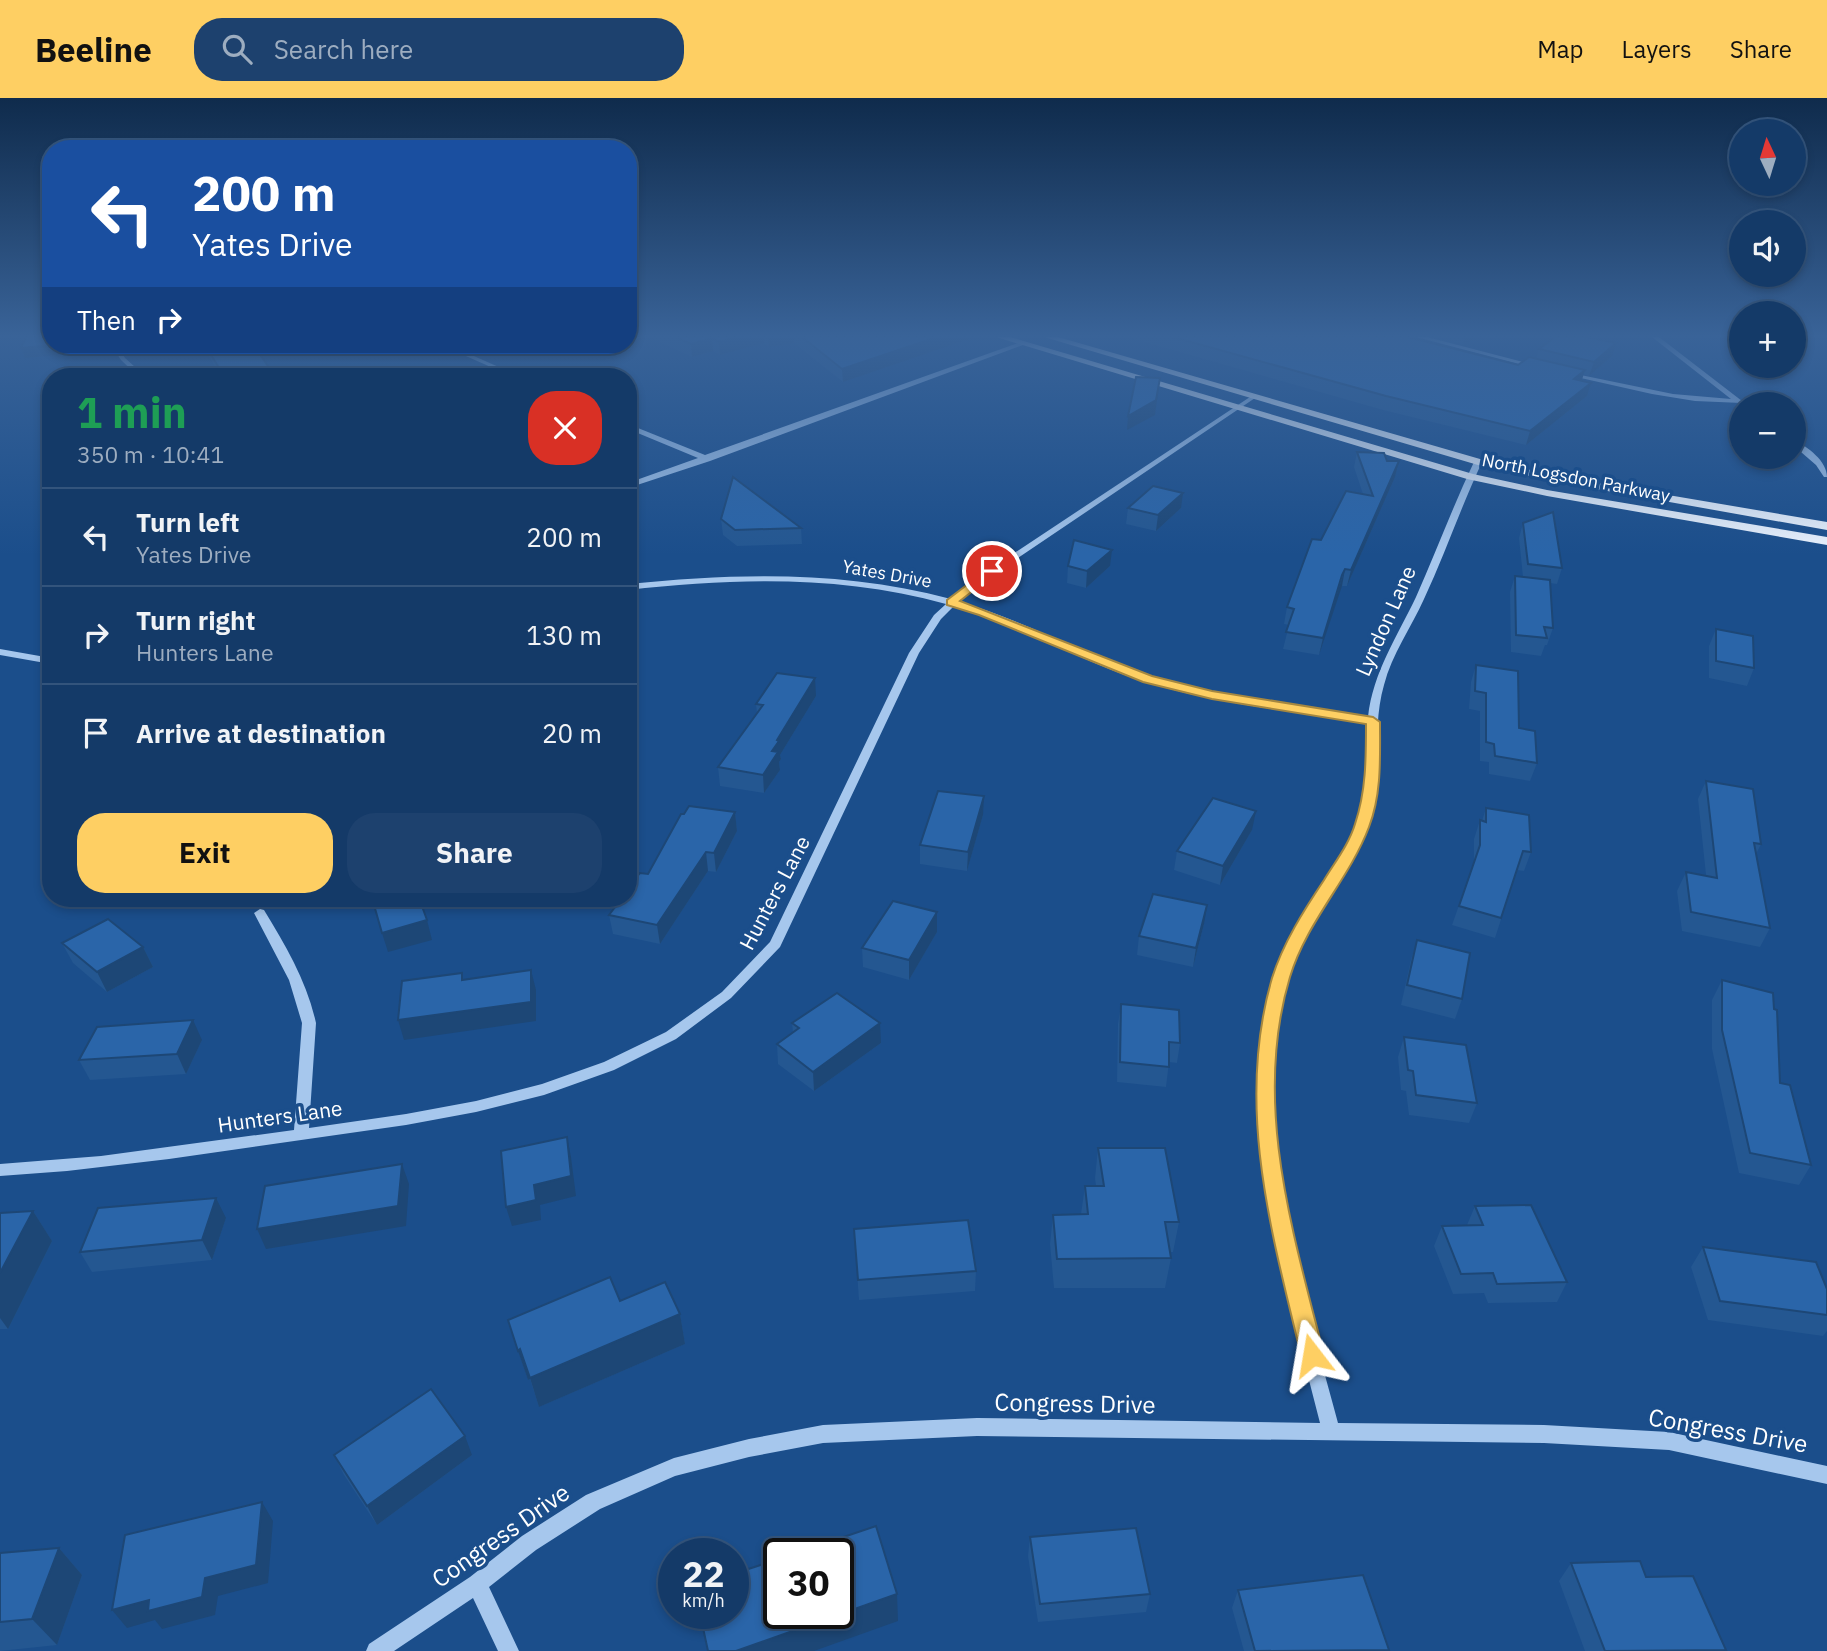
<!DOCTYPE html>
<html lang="en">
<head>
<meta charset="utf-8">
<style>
	body { margin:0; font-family:"IBM Plex Sans",sans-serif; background:#1d416e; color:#f1f3f6; height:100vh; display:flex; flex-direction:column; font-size:26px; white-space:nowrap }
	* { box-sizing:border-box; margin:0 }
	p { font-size:23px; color:#9dadc0 }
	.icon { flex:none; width:38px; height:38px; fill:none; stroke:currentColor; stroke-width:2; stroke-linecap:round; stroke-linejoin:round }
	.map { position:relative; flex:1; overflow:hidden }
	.panel { position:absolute; left:42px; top:270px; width:595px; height:539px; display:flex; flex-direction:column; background:#143a68; border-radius:28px; box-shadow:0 4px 10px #0003,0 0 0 2px #33547c }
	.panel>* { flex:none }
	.top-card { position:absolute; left:42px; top:42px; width:595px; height:214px; border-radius:28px; box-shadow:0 4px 10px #0003,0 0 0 2px #33547c; background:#1a4fa0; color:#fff; overflow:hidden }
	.needle { width:46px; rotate:356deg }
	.tools { position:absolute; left:1729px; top:21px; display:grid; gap:14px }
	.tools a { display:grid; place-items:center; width:77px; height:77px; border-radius:50%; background:#143a68; box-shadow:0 4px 10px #0003,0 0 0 2px #33547c; font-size:35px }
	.speed { position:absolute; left:658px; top:1440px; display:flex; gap:14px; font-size:35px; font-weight:700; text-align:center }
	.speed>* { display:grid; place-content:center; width:91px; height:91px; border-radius:50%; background:#143a68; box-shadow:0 4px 10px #0003,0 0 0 2px #33547c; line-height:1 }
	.speed small { font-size:18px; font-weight:400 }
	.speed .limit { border:4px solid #111; border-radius:10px; background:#fff; color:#111 }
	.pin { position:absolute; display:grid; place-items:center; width:60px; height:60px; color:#fff; margin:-30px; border:4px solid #fff; border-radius:50%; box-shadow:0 2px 7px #0007 }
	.me { position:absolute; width:77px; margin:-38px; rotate:346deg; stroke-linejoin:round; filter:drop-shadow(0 0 5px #0008) }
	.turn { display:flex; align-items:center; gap:24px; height:147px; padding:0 35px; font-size:32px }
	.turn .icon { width:91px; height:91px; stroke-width:2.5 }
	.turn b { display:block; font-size:49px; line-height:60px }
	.then { display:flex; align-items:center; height:66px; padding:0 35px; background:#0003; gap:14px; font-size:26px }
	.round { display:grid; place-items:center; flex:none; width:74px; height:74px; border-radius:28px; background:#1d416e }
	.head { display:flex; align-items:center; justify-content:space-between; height:119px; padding:0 35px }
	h1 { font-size:42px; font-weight:700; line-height:52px; color:#1e9e55 }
	.button { display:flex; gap:14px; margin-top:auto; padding:14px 35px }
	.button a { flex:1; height:80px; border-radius:28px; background:#fecf63; color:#111; font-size:28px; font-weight:700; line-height:80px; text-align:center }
	.button a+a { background:#1d416e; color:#f1f3f6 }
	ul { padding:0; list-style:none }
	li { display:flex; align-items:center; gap:21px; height:98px; padding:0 35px; border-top:2px solid #33547c }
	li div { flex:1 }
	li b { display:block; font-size:26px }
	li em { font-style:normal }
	header { display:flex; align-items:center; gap:42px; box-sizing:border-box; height:98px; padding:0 35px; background:#fecf63; color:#111 }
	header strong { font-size:33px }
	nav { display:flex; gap:38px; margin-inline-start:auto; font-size:24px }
	.search { width:490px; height:63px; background:#1d416e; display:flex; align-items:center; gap:18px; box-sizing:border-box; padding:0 24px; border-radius:28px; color:#9dadc0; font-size:26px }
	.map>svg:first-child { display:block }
</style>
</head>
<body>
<header>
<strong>Beeline</strong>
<div class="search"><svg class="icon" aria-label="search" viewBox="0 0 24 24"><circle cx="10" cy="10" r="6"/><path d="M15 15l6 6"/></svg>Search here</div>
<nav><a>Map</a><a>Layers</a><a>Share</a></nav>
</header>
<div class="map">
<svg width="1827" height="1553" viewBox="0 0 1827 1553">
	<rect width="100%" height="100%" fill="#1b4e8b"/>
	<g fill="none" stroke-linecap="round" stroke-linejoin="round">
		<!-- minor -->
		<g fill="#a6c7ed" fill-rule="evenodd">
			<path d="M632,239H640L637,241Z"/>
			<path d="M1416,239H1427L1538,268L1535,270Z"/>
			<path d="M1652,239H1659L1742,303V305L1695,303L1652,296L1563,276L1566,274L1673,296L1731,301Z"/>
			<path d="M1021,244L1023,245V247L710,363L628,390V385L698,360L628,331V326L705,357Z"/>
			<path d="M111,247H117L125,260L145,278H138L121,262Z"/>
			<path d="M441,247H449L519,278H511Z"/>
			<path d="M1253,297L1257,299L1255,300L972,491L959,504C1026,522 1086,559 1152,579C1222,600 1296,608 1368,619C1373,574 1397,539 1416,499C1436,454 1453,408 1474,364L1478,362L1482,364C1461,409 1445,456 1424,501C1411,530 1392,556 1384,587C1371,632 1383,678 1369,723C1360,752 1341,776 1325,801C1311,824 1299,848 1290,873C1242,1016 1301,1185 1338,1325L1544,1327L1669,1334L1827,1368V1386L1669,1352L1544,1345L977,1338L823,1345L749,1359L675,1378L600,1411L536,1452L489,1489L519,1553H498L473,1500L394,1553H366L369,1546L470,1479L522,1438L586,1397L674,1360L749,1341L823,1327L977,1320L1320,1325C1284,1181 1232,1028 1275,880C1283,851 1298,824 1314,799C1329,775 1347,753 1357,725C1368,693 1365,659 1367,625C1292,613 1214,606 1142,583C1078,562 1019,526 954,508L941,521L919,555L780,849L731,900L676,941L614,972L544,997L476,1014L406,1027L169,1061L67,1073L0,1078V1066L101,1058L294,1032L302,925L289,882L254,815L260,811L264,812C286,848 307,884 316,925L309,1030L406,1016L476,1003L542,986L604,964L666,934L722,894L770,844L909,555L934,517L946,506C842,477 735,480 628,492V486C737,475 844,472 951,501L966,487Z"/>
			<path d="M1794,342C1808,349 1827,363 1827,379H1824L1816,367L1794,348Z"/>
			<path d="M0,551L51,560V566L0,557Z"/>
		</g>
		<!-- major -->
		<g fill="#ecf4ff" fill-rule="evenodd">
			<path d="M996,239H1010L1473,376L1547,392L1827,439V447L1547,398L1467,381Z"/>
			<path d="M1044,239H1058L1480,361L1568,380L1827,424V432L1568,386L1478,367Z"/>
		</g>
	</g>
	<!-- wall -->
	<g fill="#245791">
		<path d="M19,239H51V247H63L60,257L25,260L21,250L24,244L21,242Z"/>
		<path d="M649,239H975L843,284L794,245L769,249L764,245L720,257L713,253L692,259Z"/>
		<path d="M1127,239H1408L1518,267L1536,261L1539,251L1612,258L1589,278L1583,276L1581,283L1591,285L1587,298L1526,347L1383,312Z"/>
		<path d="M1451,239H1476L1463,246L1451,243Z"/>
		<path d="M202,247H227L237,255L272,274L285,278H221Z"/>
		<path d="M1357,354L1387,363H1399L1395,379L1347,488H1342L1339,493L1319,557L1283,551L1289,527L1284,526L1287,509L1321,442L1363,396L1354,369Z"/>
		<path d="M1128,410H1181L1156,433L1126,426Z"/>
		<path d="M721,421L801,430L802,446L737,448L723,437Z"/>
		<path d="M1523,425L1562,470L1557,486L1550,485L1553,530L1547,547H1545L1541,558L1511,554L1510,494L1515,478L1523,479L1519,440Z"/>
		<path d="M1068,468H1110L1086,490L1067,485Z"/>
		<path d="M1716,531L1754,570L1747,588L1709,580V548Z"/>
		<path d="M1476,567L1519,630L1537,665L1530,683L1489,676V664L1480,663V613L1469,611L1471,584Z"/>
		<path d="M816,598L780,657L781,661L779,664L780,672L764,695L720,688L718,669L757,616L756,606Z"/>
		<path d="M1706,683L1761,746L1756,756L1770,830L1760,849L1682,833L1677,793L1686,774L1706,777L1698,701Z"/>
		<path d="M1486,710L1531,754L1524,773L1517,772L1495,840L1452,827L1474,765V741L1480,722L1482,723Z"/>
		<path d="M735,714L737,733L716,774L708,773L660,846L613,836L609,817L648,776Z"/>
		<path d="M983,717L967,773L920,766V747Z"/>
		<path d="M1252,732L1220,787L1174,772L1177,753Z"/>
		<path d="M1204,826L1193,869L1137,857L1139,838Z"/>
		<path d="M937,834L909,882L863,869L862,850Z"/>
		<path d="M1417,842L1462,901L1455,921L1401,907L1411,862Z"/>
		<path d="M62,845L143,849L153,869L107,894L73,865Z"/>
		<path d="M1722,882L1774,911L1780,985L1811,1067L1799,1087L1739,1075L1712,951V902Z"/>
		<path d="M1121,906L1180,945L1177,965L1169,964L1166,989L1117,984L1118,926Z"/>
		<path d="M792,925L881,945L814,993L778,966L777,946L793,935Z"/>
		<path d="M1404,939L1477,1005L1469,1025L1409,1017L1406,993L1401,992L1398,959Z"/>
		<path d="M202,942L186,976L90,982L79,962Z"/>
		<path d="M1098,1050L1179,1124L1173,1154H1170L1171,1160L1165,1190H1054L1050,1146L1053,1117L1081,1116L1085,1088H1096L1095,1080Z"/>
		<path d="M1475,1108L1567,1184L1557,1204L1488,1205L1484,1195L1453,1196L1434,1148L1442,1128L1467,1127Z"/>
		<path d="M33,1113L52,1143L8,1231H0V1115Z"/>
		<path d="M226,1120L212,1162L92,1174L80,1154Z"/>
		<path d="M854,1131L976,1173L975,1193L859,1202Z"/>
		<path d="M1703,1149L1827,1191V1233L1823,1238L1708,1222L1691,1169Z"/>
		<path d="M620,1203L680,1216L685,1246L539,1309L530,1281L528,1282L508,1222Z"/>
		<path d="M334,1357H472L377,1427L344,1377Z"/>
		<path d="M1030,1439L1150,1496L1146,1514L1038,1524L1028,1458Z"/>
		<path d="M59,1450L82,1477L57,1547L0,1553V1455Z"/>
		<path d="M1571,1465L1646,1479L1726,1552L1725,1553H1585L1559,1483Z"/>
		<path d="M1238,1492L1389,1553H1244L1232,1510Z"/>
	</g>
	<!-- shaded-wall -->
	<g fill="#1d4776">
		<path d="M737,239H764V245L720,257L719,244Z"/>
		<path d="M768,239H794V245L769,249Z"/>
		<path d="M937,239H975L843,284L842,271Z"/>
		<path d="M1465,239H1476L1463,246Z"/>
		<path d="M712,240L713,253L692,259L691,246Z"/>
		<path d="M1616,245L1612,258L1589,278L1594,264Z"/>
		<path d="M52,247H63L60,257L25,260L21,250Z"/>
		<path d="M1585,272L1581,285L1574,281Z"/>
		<path d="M1160,280L1155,317L1127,332L1128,318Z"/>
		<path d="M1591,285L1587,298L1526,347L1530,333Z"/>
		<path d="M1399,363L1395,379L1347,488L1351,472Z"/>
		<path d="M1183,395L1181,410L1156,433L1158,417Z"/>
		<path d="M1112,452L1110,468L1086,490L1087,473Z"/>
		<path d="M1345,471L1342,488L1319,557L1323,540Z"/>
		<path d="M815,580L816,598L780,657L781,661L779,664L780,672L764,695L763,677L772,653L777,642Z"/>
		<path d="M984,698L983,717L967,773L968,754Z"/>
		<path d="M1256,713L1252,732L1220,787L1223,768Z"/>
		<path d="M735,714L737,733L716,774L714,755Z"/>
		<path d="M706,754L708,773L660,846L657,827Z"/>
		<path d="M1207,807L1204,826L1193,869L1196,850Z"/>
		<path d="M937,814V834L909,882V862Z"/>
		<path d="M427,822L432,842L388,854L382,835Z"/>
		<path d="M143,849L153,869L107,894L97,874Z"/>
		<path d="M531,872L536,892V923L404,942L398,922Z"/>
		<path d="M193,922L202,942L186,976L177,956Z"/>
		<path d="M880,925L881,945L814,993L813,974Z"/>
		<path d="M567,1039L571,1059L576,1098L540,1107L541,1122L512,1128L506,1109L534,1087Z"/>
		<path d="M402,1066L409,1086L406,1128L266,1151L257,1131Z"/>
		<path d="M216,1100L226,1120L212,1162L202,1142Z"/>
		<path d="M33,1113L52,1143L8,1231L0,1220V1175Z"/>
		<path d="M680,1216L685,1246L539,1309L530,1280Z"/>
		<path d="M520,1251L530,1281L528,1282L518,1253Z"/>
		<path d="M465,1338L472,1357L377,1427L367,1408Z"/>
		<path d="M262,1404L273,1423L268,1485L218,1498L215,1517L162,1531L155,1522L127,1530L112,1512L205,1480Z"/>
		<path d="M59,1450L82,1477L57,1547L32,1521Z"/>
		<path d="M897,1496L898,1523L814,1553H736Z"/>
	</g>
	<!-- building -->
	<g fill="#2a65a9" stroke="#1d4776" stroke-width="2">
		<path d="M26,239H51V247H52L21,250Z"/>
		<path d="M676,239H737L719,244L712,240L691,246Z"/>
		<path d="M802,239H937L842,271Z"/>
		<path d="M1173,239H1408L1518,267L1529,259L1585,272L1574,281L1591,285L1530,333L1386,298Z"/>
		<path d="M1555,239H1587L1616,245L1594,264L1539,251Z"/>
		<path d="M205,247H227L237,255L257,252L272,274L280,272L285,278H224Z"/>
		<path d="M90,275L91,278H71Z"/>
		<path d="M1136,279L1160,280L1156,302L1128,318Z"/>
		<path d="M1357,354L1384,355L1387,363H1399L1351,472L1345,471L1342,477L1323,540L1286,534L1294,511L1287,509L1312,441L1321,442L1346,393L1373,398Z"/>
		<path d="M733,379L801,430L735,432L721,421Z"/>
		<path d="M1153,388L1183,395L1158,417L1128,410Z"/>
		<path d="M1553,414L1562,470L1528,466L1523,425Z"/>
		<path d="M1074,442L1112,452L1087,473L1068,468Z"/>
		<path d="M1515,478L1550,482L1553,530L1544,529L1547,540L1516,537Z"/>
		<path d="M1716,531L1753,538L1754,570L1716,563Z"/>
		<path d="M1476,567L1518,573L1519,630L1535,633L1537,665L1495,658L1494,646L1486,644V595L1475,593Z"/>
		<path d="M777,575L815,580L777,642L779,643L772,653L778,654L763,677L718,669L763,607L756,606Z"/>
		<path d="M1706,683L1753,691L1761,746L1754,745L1770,830L1691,814L1686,774L1717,780Z"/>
		<path d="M938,693L984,698L968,754L920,747Z"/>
		<path d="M1213,700L1256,713L1223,768L1177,753Z"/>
		<path d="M689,708L735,714L714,755L706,754L657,827L609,817L622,800H628V790L640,775L648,776L681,716H684Z"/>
		<path d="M1486,710L1529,717L1531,754L1523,753L1501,820L1459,808L1480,747V722L1486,724Z"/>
		<path d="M1153,796L1207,807L1196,850L1139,838Z"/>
		<path d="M372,800H419L427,822L382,835Z"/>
		<path d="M893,803L937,814L909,862L862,850Z"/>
		<path d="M108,821L143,849L97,874L62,845Z"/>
		<path d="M1417,842L1470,855L1462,901L1407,887Z"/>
		<path d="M531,872V904L398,922L402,883L462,875V882Z"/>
		<path d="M1722,882L1773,895L1774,911L1777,912L1780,985L1790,987L1811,1067L1750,1055L1722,932Z"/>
		<path d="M837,895L880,925L813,974L777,946L799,930L792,925Z"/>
		<path d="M1121,906L1179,912L1180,945L1169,944V969L1120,964Z"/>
		<path d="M193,922L177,956L79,962L97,929Z"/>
		<path d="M1404,939L1466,947L1477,1005L1416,997L1413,973L1408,972Z"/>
		<path d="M567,1039L571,1078L534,1087L536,1102L506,1109L501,1053Z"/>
		<path d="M1098,1050H1165L1179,1124H1165L1171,1160L1057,1161L1053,1117L1088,1116L1085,1088H1104Z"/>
		<path d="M402,1066L398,1108L257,1131L265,1088Z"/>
		<path d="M216,1100L202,1142L80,1154L98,1110Z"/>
		<path d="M1531,1107L1567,1184L1497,1186L1493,1175L1461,1176L1442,1128L1483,1127L1475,1108Z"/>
		<path d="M33,1113L0,1175V1115Z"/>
		<path d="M968,1122L976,1173L858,1182L854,1131Z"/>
		<path d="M1703,1149L1816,1164L1827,1191V1217L1720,1203Z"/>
		<path d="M610,1179L620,1203L665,1184L680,1216L530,1280L520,1251L518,1253L508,1222Z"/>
		<path d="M431,1291L465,1338L367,1408L334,1357Z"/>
		<path d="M262,1404L256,1467L205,1480L202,1499L148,1513L149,1502L112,1512L125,1437Z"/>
		<path d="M876,1428L897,1496L736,1553H708L700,1516H733V1476L779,1461V1516H838V1456H793Z"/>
		<path d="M1136,1430L1150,1496L1040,1506L1030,1439Z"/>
		<path d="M59,1450L32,1521L0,1524V1455Z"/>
		<path d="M1640,1463L1646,1479L1693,1478L1726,1552L1605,1553L1571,1465Z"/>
		<path d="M1363,1477L1389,1552L1255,1553L1238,1492Z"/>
	</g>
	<!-- sky -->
	<linearGradient id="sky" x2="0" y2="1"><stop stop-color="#0f2b4c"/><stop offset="0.52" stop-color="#396398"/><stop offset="1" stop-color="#396398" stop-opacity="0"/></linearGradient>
	<rect width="1827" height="457" fill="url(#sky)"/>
	<!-- route -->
	<path fill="#fecf63" stroke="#a58740" stroke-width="2" d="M988,471L998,473L960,503L1152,578L1212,593L1373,619L1380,624C1380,659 1382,695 1369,729C1349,782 1307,823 1290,879C1252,1005 1293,1134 1324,1257L1320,1264L1312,1267L1304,1264L1301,1257C1271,1133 1235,1007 1272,880C1283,845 1304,812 1324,782C1335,764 1349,746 1355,726C1366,693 1366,661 1366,626L1212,601L1143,584L979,517L947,507V502Z"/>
	<g text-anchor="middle" stroke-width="7" stroke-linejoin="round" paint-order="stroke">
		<!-- far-street labels -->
		<g font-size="18" fill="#fff" stroke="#1b4e8b">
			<text transform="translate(1576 380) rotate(11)" y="6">North Logsdon Parkway</text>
			<text transform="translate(887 476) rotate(10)" y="6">Yates Drive</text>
		</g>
		<!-- street labels -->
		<g font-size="21" fill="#fff" stroke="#1b4e8b">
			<text transform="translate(1386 523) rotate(-66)" y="7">Lyndon Lane</text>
			<text transform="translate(775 795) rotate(-62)" y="7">Hunters Lane</text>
			<text transform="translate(280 1019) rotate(-8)" y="7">Hunters Lane</text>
		</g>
		<!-- near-street labels -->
		<g font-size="24" fill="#fff" stroke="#1b4e8b">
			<text transform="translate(1075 1306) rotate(1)" y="8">Congress Drive</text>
			<text transform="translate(1728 1333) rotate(10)" y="8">Congress Drive</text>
			<text transform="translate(501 1438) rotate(-35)" y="8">Congress Drive</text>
		</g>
	</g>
</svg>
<div class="tools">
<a><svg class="needle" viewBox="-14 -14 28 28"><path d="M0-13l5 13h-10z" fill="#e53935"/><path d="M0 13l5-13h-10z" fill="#9dadc0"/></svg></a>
<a><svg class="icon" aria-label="sound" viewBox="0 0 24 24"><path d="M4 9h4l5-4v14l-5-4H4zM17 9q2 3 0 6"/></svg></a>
<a>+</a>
<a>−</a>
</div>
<div class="speed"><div>22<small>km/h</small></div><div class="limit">30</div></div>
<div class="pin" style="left:992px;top:473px;background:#d93025"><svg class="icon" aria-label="arrive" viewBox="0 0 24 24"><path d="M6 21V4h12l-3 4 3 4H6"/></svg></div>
<svg class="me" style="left:1312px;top:1257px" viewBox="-20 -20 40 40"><path d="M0-17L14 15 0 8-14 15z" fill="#fecf63" stroke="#fff" stroke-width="4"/></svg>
<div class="top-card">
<div class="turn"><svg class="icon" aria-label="left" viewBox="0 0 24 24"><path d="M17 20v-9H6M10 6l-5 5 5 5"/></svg><div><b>200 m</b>Yates Drive</div></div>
<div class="then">Then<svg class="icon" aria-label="right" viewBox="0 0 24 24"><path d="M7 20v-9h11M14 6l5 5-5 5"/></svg></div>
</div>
<section class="panel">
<div class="head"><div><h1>1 min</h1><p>350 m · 10:41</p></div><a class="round" style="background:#d93025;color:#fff"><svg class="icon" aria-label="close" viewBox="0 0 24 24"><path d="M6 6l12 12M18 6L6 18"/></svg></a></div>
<ul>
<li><svg class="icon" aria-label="left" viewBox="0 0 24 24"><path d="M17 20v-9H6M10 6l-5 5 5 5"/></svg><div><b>Turn left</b><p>Yates Drive</p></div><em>200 m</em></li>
<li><svg class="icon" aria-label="right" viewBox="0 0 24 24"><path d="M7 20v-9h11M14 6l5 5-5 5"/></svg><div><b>Turn right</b><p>Hunters Lane</p></div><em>130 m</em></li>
<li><svg class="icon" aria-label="arrive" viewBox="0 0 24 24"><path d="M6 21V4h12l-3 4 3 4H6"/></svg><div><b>Arrive at destination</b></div><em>20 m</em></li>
</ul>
<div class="button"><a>Exit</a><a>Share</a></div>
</section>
</div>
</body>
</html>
